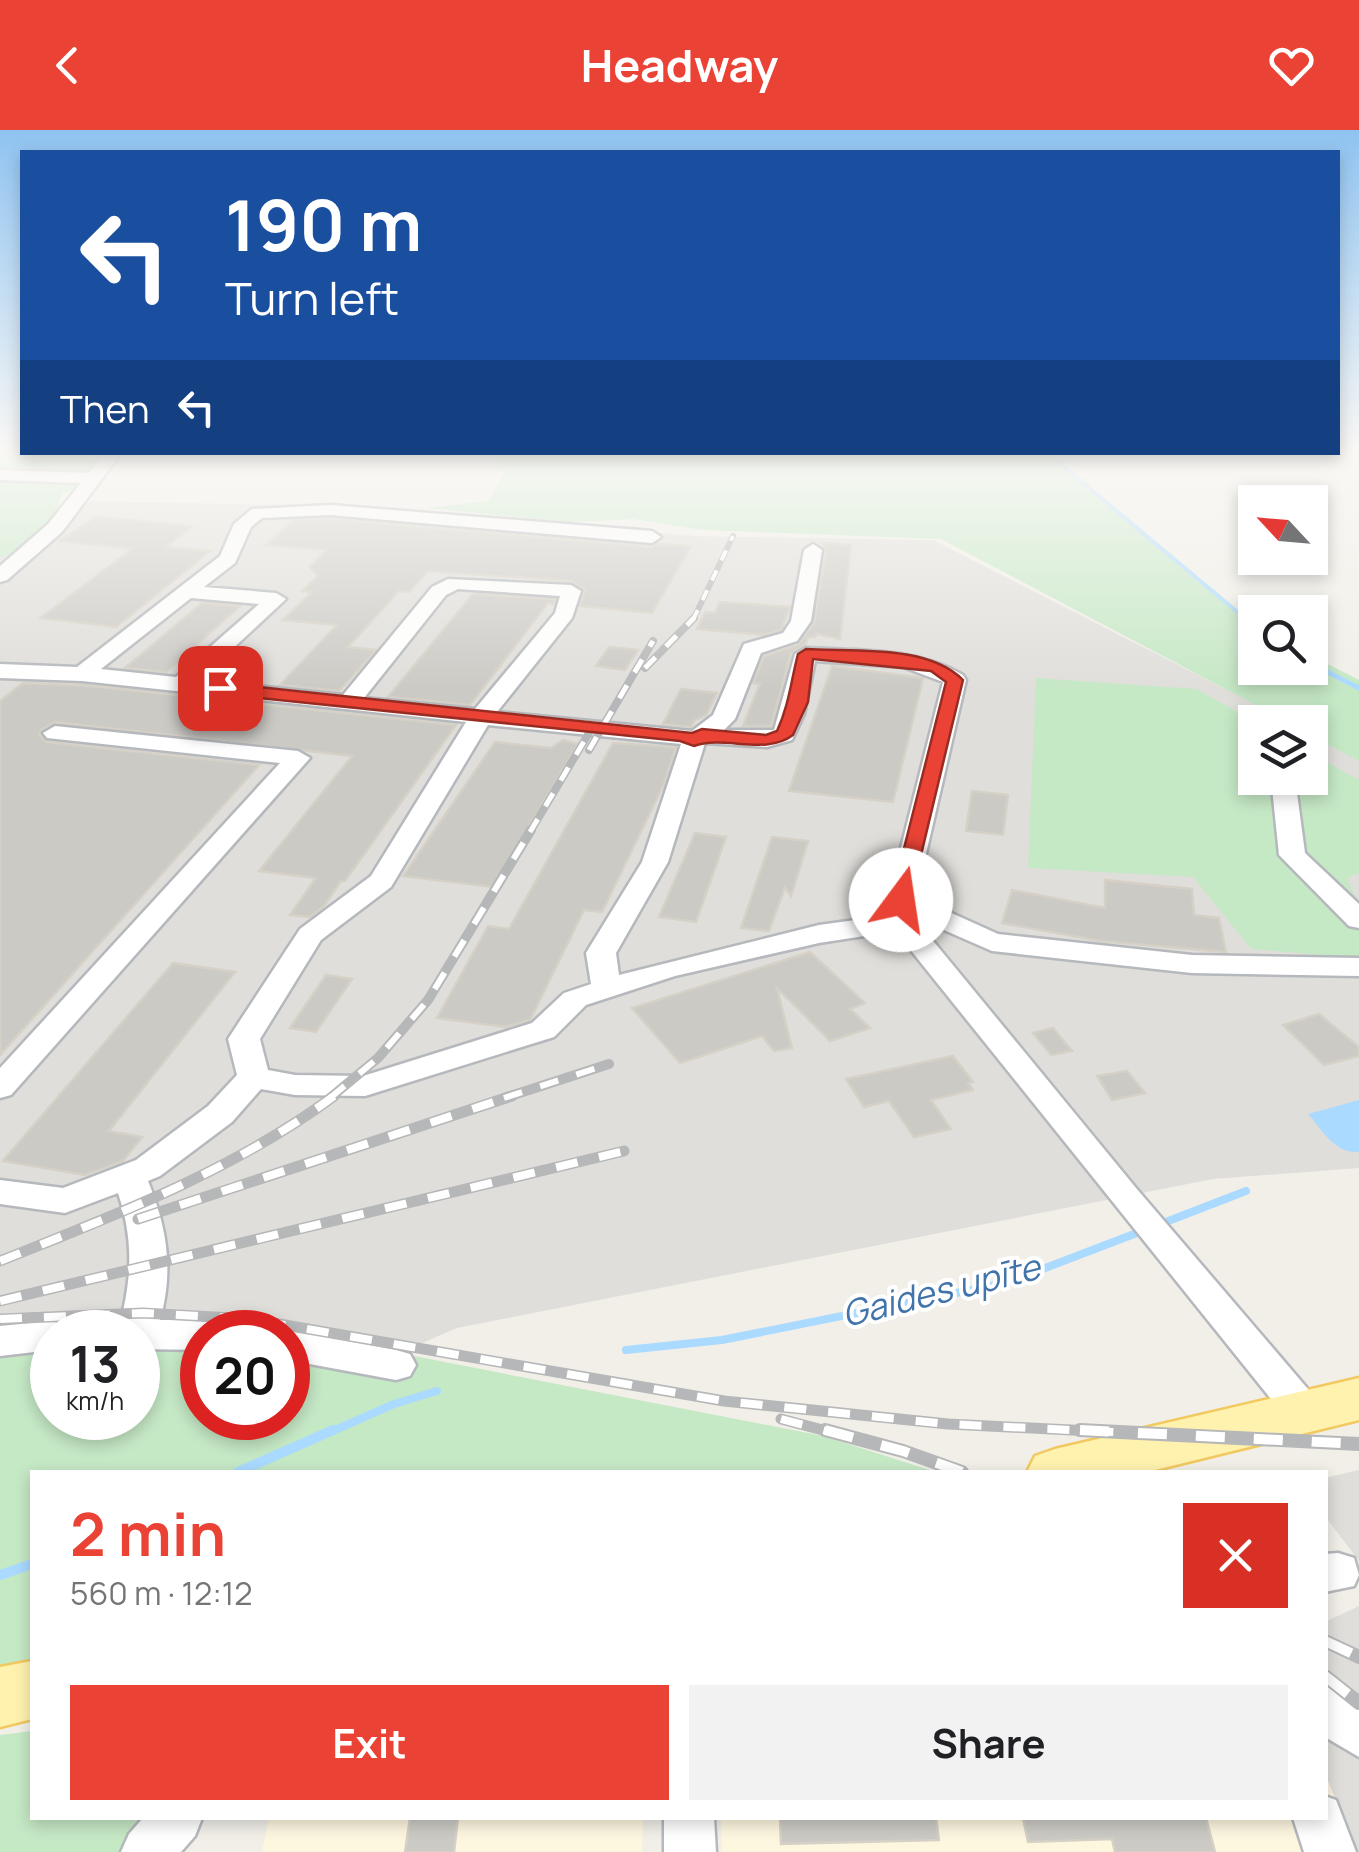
<!DOCTYPE html>
<html lang="en">
<head>
<meta charset="utf-8">
<style>
	body { margin:0; font-family:Manrope,sans-serif; background:#f2f2f2; color:#202124; height:100vh; display:flex; flex-direction:column; font-size:38px; white-space:nowrap }
	* { box-sizing:border-box; margin:0 }
	p { font-size:32px; color:#757577 }
	.icon { flex:none; width:55px; height:55px; fill:none; stroke:currentColor; stroke-width:2; stroke-linecap:round; stroke-linejoin:round }
	.map { position:relative; flex:1; overflow:hidden }
	.details { position:absolute; left:30px; top:1340px; width:1298px; height:350px; display:flex; flex-direction:column; background:#fff; border-radius:0px; box-shadow:0 5px 15px #0003 }
	.details>* { flex:none }
	.top-card { position:absolute; left:20px; top:20px; width:1320px; height:305px; border-radius:0px; box-shadow:0 5px 15px #0003; background:#1a4fa0; color:#fff; overflow:hidden }
	.needle { width:65px; rotate:296deg }
	.fabs { position:absolute; left:1238px; top:355px; display:grid; gap:20px }
	.fabs a { display:grid; place-items:center; width:90px; height:90px; border-radius:0px; background:#fff; box-shadow:0 5px 15px #0003; font-size:50px }
	.speed { position:absolute; left:30px; top:1180px; display:flex; gap:20px; font-size:50px; font-weight:700; text-align:center }
	.speed>* { display:grid; place-content:center; width:130px; height:130px; border-radius:50%; background:#fff; box-shadow:0 5px 15px #0003; line-height:1 }
	.speed small { font-size:25px; font-weight:400 }
	.speed .limit { border:15px solid #d22; background:#fff; color:#111 }
	.pin { position:absolute; display:grid; place-items:center; width:85px; height:85px; color:#fff; margin:-42px; border-radius:20px; box-shadow:0 5px 15px #0006 }
	.me { position:absolute; width:110px; margin:-55px; rotate:14deg; stroke-linejoin:round; filter:drop-shadow(0 0 8px #0008) }
	.turn { display:flex; align-items:center; gap:35px; height:210px; padding:0 40px; font-size:45px }
	.turn .icon { width:130px; height:130px; stroke-width:2.5 }
	.turn b { display:block; font-size:70px; line-height:85px }
	.then { display:flex; align-items:center; height:95px; padding:0 40px; background:#0003; gap:20px; font-size:38px }
	.round { display:grid; place-items:center; flex:none; width:105px; height:105px; border-radius:0px; background:#f2f2f2 }
	.overview { display:flex; align-items:center; justify-content:space-between; height:170px; padding:0 40px }
	h1 { font-size:60px; font-weight:700; line-height:75px; color:#ea4335 }
	.primary-button { display:flex; gap:20px; margin-top:auto; padding:20px 40px }
	.primary-button a { flex:1; height:115px; border-radius:0px; background:#ea4335; color:#fff; font-size:40px; font-weight:700; line-height:115px; text-align:center }
	.primary-button a+a { background:#f2f2f2; color:#202124 }
	header { display:flex; justify-content:space-between; align-items:center; height:130px; padding:0 40px; background:#ea4335; color:#fff; font-size:45px; font-weight:700 }
	.map>svg:first-child { display:block }
</style>
</head>
<body>
<header><svg class="icon" aria-label="back" viewBox="0 0 24 24"><path d="M15 5l-7 7 7 7"/></svg>Headway<svg class="icon" aria-label="heart" viewBox="0 0 24 24"><path d="M12 20l-8-8c-3-5 5-10 8-4 3-6 11-1 8 4z"/></svg></header>
<div class="map">
<svg width="1359" height="1722" viewBox="0 0 1359 1722">
	<rect width="100%" height="100%" fill="#f1efe8"/>
	<!-- commercial -->
	<g fill="#fef7e0">
		<path d="M1325,1643L1356,1722H722L721,1688H1325Z"/>
		<path d="M269,1688H643L642,1722H262Z"/>
	</g>
	<!-- industrial -->
	<g fill="#e0deda" fill-rule="evenodd">
		<path d="M91,371L382,377L692,406L933,410L1290,592H1255V648H1310V603L1359,628V1038L1213,1049L457,1198L288,1271V1202H202V1288L32,1342L0,1393V426L24,425ZM52,1202H138V1288H52Z"/>
		<path d="M1359,1340V1431L1325,1386V1348Z"/>
		<path d="M1359,1476V1722H1356L1325,1643V1492Z"/>
	</g>
	<!-- green -->
	<g fill="#c5e8c5">
		<path d="M0,320L99,329L73,362L63,363L48,403L23,425L0,426Z"/>
		<path d="M498,323H1049L1092,357L1087,359L1255,494V538H1310V525L1359,550V631L1310,605V592H1288L941,409L702,400L633,389L568,392L426,378L489,371L504,343L496,339Z"/>
		<path d="M1036,548L1196,559L1256,592L1255,648H1310V623L1359,650V743L1347,748L1359,777V828L1251,819L1193,747L1028,738Z"/>
		<path d="M184,1208L202,1211V1288H288V1223L391,1244L414,1226L823,1306L936,1342H32V1536L0,1543V1216L52,1213V1288H138C138,1242 137,1226 184,1208Z"/>
		<path d="M32,1601V1688H147L124,1722H0V1605Z"/>
	</g>
	<!-- water -->
	<path fill="#aadaff" d="M1359,970V1022C1335,1024 1323,1001 1308,984Z"/>
	<g fill="none" stroke-linecap="round" stroke-linejoin="round">
		<!-- stream-far3 -->
		<path stroke="#aadaff" stroke-width="4" d="M1046,322L1247,490"/>
		<!-- stream-far2 -->
		<g stroke="#aadaff" stroke-width="5">
			<path d="M1244,488L1255,497"/>
			<path d="M1310,533L1359,558"/>
		</g>
		<!-- stream-far1 -->
		<g stroke="#aadaff" stroke-width="8">
			<path d="M1158,1095L1246,1061"/>
			<path d="M626,1220L722,1210L1006,1153L1142,1101"/>
			<path d="M328,1303L394,1274L437,1261"/>
		</g>
		<!-- stream -->
		<g stroke="#aadaff" stroke-width="10">
			<path d="M238,1342L333,1300"/>
			<path d="M0,1445L32,1434"/>
		</g>
	</g>
	<!-- building -->
	<g fill="#cccac5" stroke="#d6d1c6" stroke-width="2.5">
		<path d="M96,387L192,396L166,417L210,421L116,497L41,488L132,419L60,411Z"/>
		<path d="M330,389L652,417L658,414L691,416L652,483L580,476L585,460L571,451L428,441L409,462L399,461L348,517L376,520L339,561L280,555L337,495L283,490L312,462L302,461L318,446L310,437L327,420L266,415L294,390Z"/>
		<path d="M822,413L851,415L840,509L817,504L815,507H808L805,515L791,523L771,596H743L760,554L753,553L764,526L798,515L814,493L826,421Z"/>
		<path d="M473,464L555,469L554,474L548,473L470,575L388,567Z"/>
		<path d="M720,472L790,477L781,500L764,505L697,499L705,482L715,483Z"/>
		<path d="M202,473L240,476L166,542L125,538Z"/>
		<path d="M609,517L638,520L625,540L596,536Z"/>
		<path d="M832,536L923,548L893,672L789,661Z"/>
		<path d="M23,553L82,555L456,595L345,751H341L324,776L310,787L290,785L316,748L259,741L352,626L55,592L41,600L40,605L47,612L259,635L0,925V571Z"/>
		<path d="M681,559L717,563L706,585L695,590L691,597L663,594Z"/>
		<path d="M563,610L578,614L493,757L403,746L495,612L551,618Z"/>
		<path d="M613,613L676,617L664,654L602,782L584,780L530,890L506,897L437,888L488,796L509,799Z"/>
		<path d="M972,661L1008,665L1003,705L966,701Z"/>
		<path d="M695,703L726,707L696,792L659,787Z"/>
		<path d="M772,707L808,711L791,766L785,757L769,801L741,798Z"/>
		<path d="M1105,750L1192,759L1194,785L1219,788L1226,822L1100,811L1002,793L1012,760L1105,778Z"/>
		<path d="M810,822L865,873L850,879L870,898L830,911L777,858L792,918L774,921L762,906L680,933L632,878Z"/>
		<path d="M173,833L235,842L109,1001L142,1007L123,1031L85,1045L3,1031Z"/>
		<path d="M326,845L352,849L316,902L290,898Z"/>
		<path d="M1319,884L1359,917V926L1324,935L1283,895Z"/>
		<path d="M1053,898L1072,921L1051,925L1033,903Z"/>
		<path d="M953,926L973,952L968,953L973,960L931,970L951,999L914,1007L889,971L864,977L846,949Z"/>
		<path d="M1127,941L1145,963L1112,970L1097,946Z"/>
		<path d="M410,1688H458L454,1722H405Z"/>
		<path d="M780,1688H936L939,1710L781,1714Z"/>
		<path d="M1023,1688H1206L1215,1722H1115L1112,1709L1028,1712Z"/>
	</g>
	<g fill="none" stroke-linecap="round" stroke-linejoin="round">
		<!-- minor casing -->
		<g stroke="#b5b8bc" stroke-width="5">
			<g id="minor">
				<path d="M105,322H122L62,402L7,450L0,452V436L48,394L81,353L0,350V340L89,343Z"/>
				<path d="M330,375L652,401L661,407L652,413L330,385L262,388L251,397L235,433L204,457L276,463L286,469L199,550L343,565L432,457L448,449L571,455L581,461L572,488L497,582L692,601L713,585L744,514L783,503L791,491L804,420L813,414L822,420L811,491L797,511L761,523L735,589L724,600H774L795,524L806,518C860,521 914,517 963,545L966,550L916,767L998,804L1192,825L1359,828V846L1192,843L992,821L905,783L897,792L925,801L1136,1058L1319,1272L1325,1283L1319,1294L1305,1299L1291,1294L905,813L877,804L819,813L675,846L586,875L554,907L365,966L295,965L261,959L232,992L160,1046L148,1051C167,1097 174,1141 160,1190H202L216,1195L220,1202H202V1220L138,1219V1202H118C131,1153 135,1113 118,1063L65,1083L0,1074V1050L63,1058L136,1030L208,976L237,945L228,909L300,799L371,746L466,592L82,551L0,548V534L77,537L220,426L234,394L252,379ZM458,459L560,466L555,483L475,579L364,568L446,465ZM191,468L259,474L176,547L101,539ZM815,531L903,537L943,552L888,769L870,788L819,795L619,845L616,823L668,732L705,613L767,617L792,610L804,584ZM488,595L681,614L642,732L586,823L591,854L564,863L532,893L363,946L295,945L268,940L260,909L321,810L391,757Z"/>
				<path d="M55,596L298,621L310,628L11,965L0,968V938L280,633L47,608L43,603Z"/>
				<path d="M1271,648H1295L1305,723L1359,774V798L1349,796L1279,725Z"/>
				<path d="M52,1191L66,1196L69,1202H52V1220L0,1226V1196Z"/>
				<path d="M288,1200L396,1220L410,1224L416,1235L410,1246L396,1250L288,1230V1202H281Z"/>
				<path d="M1338,1423L1354,1428L1359,1445L1354,1456L1325,1462V1424Z"/>
				<path d="M1325,1555L1359,1575V1627L1325,1607Z"/>
				<path d="M1325,1666L1336,1670L1356,1722H1304L1293,1688H1325Z"/>
				<path d="M143,1688H202L195,1706L181,1722H121L129,1704Z"/>
				<path d="M664,1688H714L716,1722H664Z"/>
			</g>
		</g>
		<!-- major casing -->
		<g stroke="#f2c960" stroke-width="5">
			<g id="major">
				<path d="M1359,1248V1290L1147,1342H1027L1035,1326L1055,1319Z"/>
				<path d="M32,1531V1589L0,1597V1537Z"/>
			</g>
		</g>
		<!-- minor -->
		<use href="#minor" fill="#fff" fill-rule="evenodd"/>
		<!-- major -->
		<use href="#major" fill="#fff2af" fill-rule="evenodd"/>
		<!-- rail-far4 casing -->
		<g stroke="#b6b7b8" stroke-width="6">
			<path id="rail-far4" d="M693,490L733,406"/>
		</g>
		<!-- rail-far3 casing -->
		<g stroke="#b6b7b8" stroke-width="8">
			<g id="rail-far3">
				<path d="M645,538L694,488"/>
				<path d="M589,620L653,511"/>
				<path d="M530,702L589,603"/>
			</g>
		</g>
		<!-- rail-far2 casing -->
		<g stroke="#b6b7b8" stroke-width="10">
			<g id="rail-far2">
				<path d="M330,968L378,928L428,870L531,700"/>
				<path d="M504,968L609,934"/>
			</g>
		</g>
		<!-- rail-far1 casing -->
		<g stroke="#b6b7b8" stroke-width="11">
			<g id="rail-far1">
				<path d="M138,1089L512,966"/>
				<path d="M0,1131C115,1085 233,1041 334,966"/>
				<path d="M0,1171L624,1021"/>
				<path d="M0,1189L143,1183L250,1189L724,1271L948,1294L1132,1303"/>
				<path d="M781,1289L834,1303"/>
			</g>
		</g>
		<!-- rail casing -->
		<g stroke="#b6b7b8" stroke-width="14">
			<g id="rail">
				<path d="M825,1300L903,1321L962,1342"/>
				<path d="M1080,1300L1359,1314"/>
				<path d="M1325,1511L1359,1527"/>
				<path d="M1325,1546L1359,1573"/>
			</g>
		</g>
		<!-- rail-far4 -->
		<use href="#rail-far4" stroke="#fff" stroke-width="4" stroke-dasharray="11" stroke-linecap="butt"/>
		<!-- rail-far3 -->
		<use href="#rail-far3" stroke="#fff" stroke-width="5" stroke-dasharray="15" stroke-linecap="butt"/>
		<!-- rail-far2 -->
		<use href="#rail-far2" stroke="#fff" stroke-width="6" stroke-dasharray="19" stroke-linecap="butt"/>
		<!-- rail-far1 -->
		<use href="#rail-far1" stroke="#fff" stroke-width="8" stroke-dasharray="22" stroke-linecap="butt"/>
		<!-- rail -->
		<use href="#rail" stroke="#fff" stroke-width="10" stroke-dasharray="29" stroke-linecap="butt"/>
	</g>
	<!-- sky -->
	<linearGradient id="sky" x2="0" y2="1"><stop stop-color="#8fc3f1"/><stop offset="0.57" stop-color="#f9f8f5"/><stop offset="1" stop-color="#f9f8f5" stop-opacity="0"/></linearGradient>
	<rect width="1359" height="561" fill="url(#sky)"/>
	<!-- route -->
	<path fill="#ea4335" stroke="#982c22" stroke-width="2.5" d="M806,519C853,522 928,514 963,550L909,775L901,777L891,770L946,552L931,541L813,529L808,572L793,605C765,626 725,605 694,616L680,611L220,564L211,558L220,553L692,603L702,599L766,605L777,601C789,575 791,551 798,524Z"/>
	<g text-anchor="middle" stroke-width="8" stroke-linejoin="round" paint-order="stroke">
		<!-- near-water labels -->
		<g font-size="35" font-style="italic" fill="#4174aa" stroke="#fff">
			<text transform="translate(941 1161) rotate(-14)" y="12">Gaides upīte</text>
		</g>
	</g>
</svg>
<div class="fabs">
<a><svg class="needle" viewBox="-14 -14 28 28"><path d="M0-13l5 13h-10z" fill="#e53935"/><path d="M0 13l5-13h-10z" fill="#757577"/></svg></a>
<a><svg class="icon" aria-label="search" viewBox="0 0 24 24"><circle cx="10" cy="10" r="6"/><path d="M15 15l6 6"/></svg></a>
<a><svg class="icon" aria-label="layers" viewBox="0 0 24 24"><path d="M12 4l9 5-9 5-9-5zM3 14l9 5 9-5"/></svg></a>
</div>
<div class="speed"><div>13<small>km/h</small></div><div class="limit">20</div></div>
<div class="pin" style="left:220px;top:558px;background:#d93025"><svg class="icon" aria-label="arrive" viewBox="0 0 24 24"><path d="M6 21V4h12l-3 4 3 4H6"/></svg></div>
<svg class="me" style="left:901px;top:770px" viewBox="-20 -20 40 40"><circle r="19" fill="#fff"/><path d="M0-13L10 11 0 6-10 11z" fill="#ea4335"/></svg>
<div class="top-card">
<div class="turn"><svg class="icon" aria-label="left" viewBox="0 0 24 24"><path d="M17 20v-9H6M10 6l-5 5 5 5"/></svg><div><b>190 m</b>Turn left</div></div>
<div class="then">Then<svg class="icon" aria-label="left" viewBox="0 0 24 24"><path d="M17 20v-9H6M10 6l-5 5 5 5"/></svg></div>
</div>
<section class="details">
<div class="overview"><div><h1>2 min</h1><p>560 m · 12:12</p></div><a class="round" style="background:#d93025;color:#fff"><svg class="icon" aria-label="close" viewBox="0 0 24 24"><path d="M6 6l12 12M18 6L6 18"/></svg></a></div>
<div class="primary-button"><a>Exit</a><a>Share</a></div>
</section>
</div>
</body>
</html>
